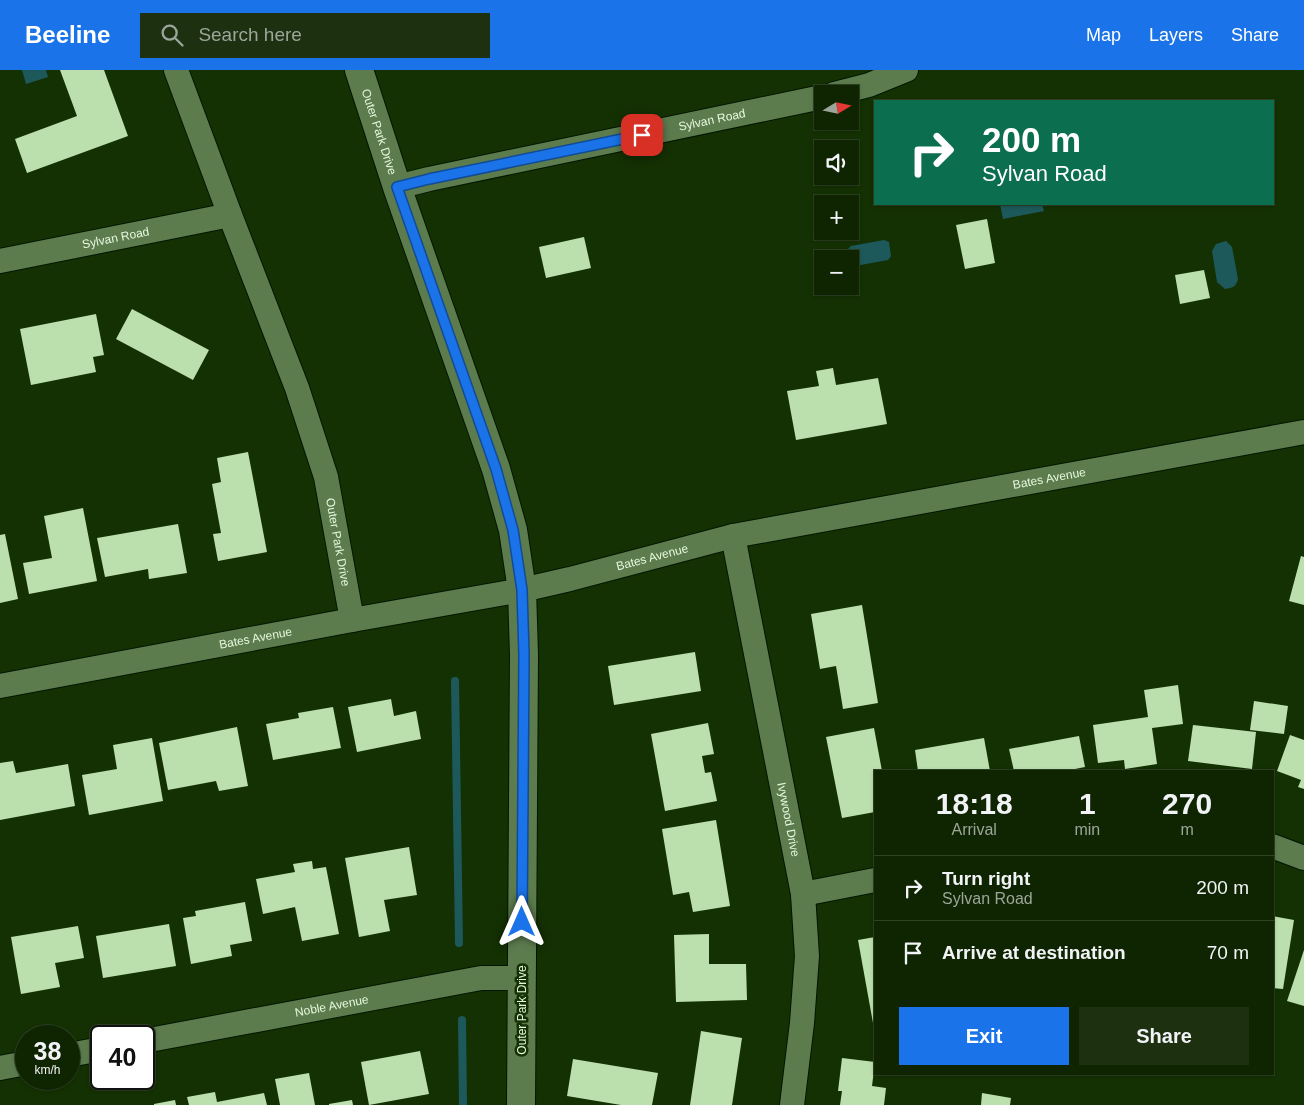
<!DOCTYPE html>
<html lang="en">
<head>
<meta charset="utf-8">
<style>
	body { margin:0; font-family:Arial,sans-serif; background:#1d3111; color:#f1f3f6; height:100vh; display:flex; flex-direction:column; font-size:19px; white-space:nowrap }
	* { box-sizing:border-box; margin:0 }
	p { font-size:16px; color:#9ba599 }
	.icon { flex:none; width:28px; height:28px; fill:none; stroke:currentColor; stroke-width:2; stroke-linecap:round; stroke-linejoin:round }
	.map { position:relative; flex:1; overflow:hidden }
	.drawer { position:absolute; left:874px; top:700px; width:400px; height:305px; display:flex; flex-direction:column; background:#0f2502; border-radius:0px; box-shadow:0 1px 4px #0004,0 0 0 1px #2f4224 }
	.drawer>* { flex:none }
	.hud { position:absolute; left:874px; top:30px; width:400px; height:105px; border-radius:0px; box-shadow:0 1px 4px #0004,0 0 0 1px #2f4224; background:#0b6e4f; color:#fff; overflow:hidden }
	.needle { width:32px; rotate:80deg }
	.controls { position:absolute; left:814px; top:15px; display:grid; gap:10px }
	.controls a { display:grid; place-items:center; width:45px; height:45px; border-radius:0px; background:#0f2502; box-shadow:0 1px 4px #0004,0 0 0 1px #2f4224; font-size:25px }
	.speed { position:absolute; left:15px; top:955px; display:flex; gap:10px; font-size:25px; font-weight:700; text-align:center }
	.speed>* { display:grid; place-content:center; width:65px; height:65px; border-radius:50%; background:#0f2502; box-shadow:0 1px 4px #0004,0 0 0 1px #2f4224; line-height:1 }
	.speed small { font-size:12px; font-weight:400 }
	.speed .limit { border:2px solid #111; border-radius:8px; background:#fff; color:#111 }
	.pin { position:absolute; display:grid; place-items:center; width:42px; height:42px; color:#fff; margin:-21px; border-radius:10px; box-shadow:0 2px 8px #0006 }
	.me { position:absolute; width:55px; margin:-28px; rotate:0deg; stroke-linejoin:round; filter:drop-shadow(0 0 4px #0008) }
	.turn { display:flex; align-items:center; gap:18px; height:105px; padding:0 25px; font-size:22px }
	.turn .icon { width:65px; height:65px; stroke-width:2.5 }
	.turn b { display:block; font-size:35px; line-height:42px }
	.eta { display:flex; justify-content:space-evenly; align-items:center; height:85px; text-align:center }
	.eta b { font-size:30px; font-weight:700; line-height:35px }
	.cta { display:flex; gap:10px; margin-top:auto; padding:10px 25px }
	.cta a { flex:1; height:58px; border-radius:0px; background:#1a73e8; color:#fff; font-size:20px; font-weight:700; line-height:58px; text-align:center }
	.cta a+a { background:#1d3111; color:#f1f3f6 }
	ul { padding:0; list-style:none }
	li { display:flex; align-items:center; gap:15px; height:65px; padding:0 25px; border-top:1px solid #2f4224 }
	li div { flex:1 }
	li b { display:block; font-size:19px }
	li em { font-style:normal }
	header { display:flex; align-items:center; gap:30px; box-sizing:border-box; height:70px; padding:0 25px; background:#1a73e8; color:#fff }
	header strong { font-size:24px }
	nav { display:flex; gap:28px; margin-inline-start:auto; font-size:18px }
	.search { width:350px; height:45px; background:#1d3111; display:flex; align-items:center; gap:12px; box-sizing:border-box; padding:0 18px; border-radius:0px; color:#9ba599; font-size:19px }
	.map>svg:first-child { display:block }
</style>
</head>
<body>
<header>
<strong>Beeline</strong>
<div class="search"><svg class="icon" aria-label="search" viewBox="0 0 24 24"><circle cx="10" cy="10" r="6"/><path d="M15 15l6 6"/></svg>Search here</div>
<nav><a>Map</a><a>Layers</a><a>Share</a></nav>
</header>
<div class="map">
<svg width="1304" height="1035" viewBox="0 0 1304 1035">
	<rect width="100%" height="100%" fill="#143103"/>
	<!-- water -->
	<g fill="#1d595a">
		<path d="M22,0H46L48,7L26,14Z"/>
		<path d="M1000,134H1042L1044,141L1003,149Z"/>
		<path d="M884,170L889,172L891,186L888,190L855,196L851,194L848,179L851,176Z"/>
		<path d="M1226,171L1232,177L1238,209C1236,217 1232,218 1225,219L1217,212L1212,181L1216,174Z"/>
	</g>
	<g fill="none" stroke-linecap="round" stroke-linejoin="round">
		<!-- stream -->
		<g stroke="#1d595a" stroke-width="8">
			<path d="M455,611L459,873"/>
			<path d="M462,950L463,1035"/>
		</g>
	</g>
	<!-- building -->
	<g fill="#bce0ad">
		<path d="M60,0H104L128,66L27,103L15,69L77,46Z"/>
		<path d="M987,149L995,193L965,199L956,155Z"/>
		<path d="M584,167L591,198L546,208L539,177Z"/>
		<path d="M1204,200L1210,228L1180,234L1175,205Z"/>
		<path d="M132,239L209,280L193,310L116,269Z"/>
		<path d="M96,244L104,285L93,287L96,302L31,315L20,259Z"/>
		<path d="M833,298L836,315L878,308L887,354L796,370L787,321L819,316L816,301Z"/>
		<path d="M248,382L267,482L218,491L213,464L221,463L212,414L221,412L217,388Z"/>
		<path d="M83,438L97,511L29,524L23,493L52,488L44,446Z"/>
		<path d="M178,454L187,503L149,509L148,499L105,507L97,468Z"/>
		<path d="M5,464L18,529L0,533V465Z"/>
		<path d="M1301,486L1304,487V535L1289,531Z"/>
		<path d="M862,535L878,633L843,639L836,596L820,599L811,544Z"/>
		<path d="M695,582L701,621L614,635L608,596Z"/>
		<path d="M1178,615L1183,654L1152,658L1157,694L1125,699L1124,690L1098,693L1093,655L1148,647L1144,620Z"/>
		<path d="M391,629L394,646L416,641L421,669L357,682L348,637Z"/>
		<path d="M1254,631L1288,636L1284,664L1250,660Z"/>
		<path d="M333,637L341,678L273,690L266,654L299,648L298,643Z"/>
		<path d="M708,653L714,684L702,686L705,703L711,702L717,731L665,741L651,664Z"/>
		<path d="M1193,655L1256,662L1252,699L1188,691Z"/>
		<path d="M237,657L248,716L219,721L216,711L168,720L159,673Z"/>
		<path d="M874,658L882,701H875V742L842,748L826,667Z"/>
		<path d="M1290,665L1304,670V719L1298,717L1301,710L1277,701Z"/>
		<path d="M1079,666L1085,697L1070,700V701H1014L1009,679Z"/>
		<path d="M152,668L163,731L89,745L82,705L117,699L113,675Z"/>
		<path d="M984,668L990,701H918L915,680Z"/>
		<path d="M13,691L16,703L68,694L75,736L0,750V693Z"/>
		<path d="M716,750L730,836L693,842L689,822L673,825L662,759Z"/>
		<path d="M409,777L417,825L384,830L390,861L359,867L345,788Z"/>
		<path d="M312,791L313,799L326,797L339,864L302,871L295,837L263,844L256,809L295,802L293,794Z"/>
		<path d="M245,832L252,871L230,875L232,886L191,894L183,848L196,846L195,841Z"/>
		<path d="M1272,846L1294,850L1283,919L1272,918Z"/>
		<path d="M169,854L176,896L103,908L96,866Z"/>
		<path d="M78,856L84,888L55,893L60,917L21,924L11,867Z"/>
		<path d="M709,864V894H746L747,930L676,932L674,865Z"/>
		<path d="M875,867V953H873L858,870Z"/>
		<path d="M1304,880V936L1287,931Z"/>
		<path d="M701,961L742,968L732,1035H690Z"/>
		<path d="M420,981L429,1024L369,1035L361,992Z"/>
		<path d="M842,988L875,992L872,1016L886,1018L884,1035H840L842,1021H838Z"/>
		<path d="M573,989L658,1003L652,1035H621L567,1026Z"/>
		<path d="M309,1003L315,1035H280L275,1009Z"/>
		<path d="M215,1022L217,1032L264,1023L267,1035H189L187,1027Z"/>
		<path d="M982,1023L1011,1028L1010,1035H981Z"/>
		<path d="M175,1030L176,1035H154V1034Z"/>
		<path d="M352,1030L353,1035H329V1034Z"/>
	</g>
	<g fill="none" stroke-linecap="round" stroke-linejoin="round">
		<!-- minor casing -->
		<g stroke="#031700" stroke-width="26">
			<g id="minor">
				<path id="s1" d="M176,0L230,145L297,318L326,407L352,550"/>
				<path d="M834,24L869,15L906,0"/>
				<path id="s2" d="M397,117L429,109L822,27"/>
				<path id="s3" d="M0,191L230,145"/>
				<path id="s4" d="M733,466L803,824L807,886L802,953L792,1035"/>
				<path id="s5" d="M0,616L352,550L522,520L570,509L733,466L1304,362"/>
				<path d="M1272,776L1304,788"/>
				<path d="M803,824L875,810"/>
				<path id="s6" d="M144,971L481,908H522"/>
				<path d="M69,985L101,979"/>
				<path d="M0,998L26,993"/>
			</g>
		</g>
		<!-- tertiary casing -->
		<g stroke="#031700" stroke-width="30">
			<g id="tertiary">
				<path id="s7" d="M359,0L397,117L496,399L513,460L522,520L524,585L521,1035"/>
			</g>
		</g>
		<!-- minor -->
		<use href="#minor" stroke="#5c7c4e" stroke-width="24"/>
		<!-- tertiary -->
		<use href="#tertiary" stroke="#5c7c4e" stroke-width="28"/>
	</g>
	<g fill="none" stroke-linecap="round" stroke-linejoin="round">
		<!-- route casing -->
		<g stroke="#114b97" stroke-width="12">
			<path id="route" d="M522,852L524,585L522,520L513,460L496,399L397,117L429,109L642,65"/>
		</g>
		<!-- route -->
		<use href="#route" stroke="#1a73e8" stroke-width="9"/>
	</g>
	<g text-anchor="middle" stroke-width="5" stroke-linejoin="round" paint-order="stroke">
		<!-- street labels -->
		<g font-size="12" fill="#e5f8de" stroke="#143103">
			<text dy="4" stroke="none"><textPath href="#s2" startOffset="322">Sylvan Road</textPath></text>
			<text dy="4" stroke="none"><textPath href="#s7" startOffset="65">Outer Park Drive</textPath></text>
			<text dy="4" stroke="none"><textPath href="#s3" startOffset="118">Sylvan Road</textPath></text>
			<text dy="4" stroke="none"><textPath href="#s5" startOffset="1070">Bates Avenue</textPath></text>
			<text dy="4" stroke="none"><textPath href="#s1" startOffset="500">Outer Park Drive</textPath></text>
			<text dy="4" stroke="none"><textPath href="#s5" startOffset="665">Bates Avenue</textPath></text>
			<text dy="4" stroke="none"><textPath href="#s5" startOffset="260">Bates Avenue</textPath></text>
			<text dy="4" stroke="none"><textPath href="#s4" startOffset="289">Ivywood Drive</textPath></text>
			<text dy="4" stroke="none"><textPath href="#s6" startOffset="191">Noble Avenue</textPath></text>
			<text transform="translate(522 940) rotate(-90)" y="4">Outer Park Drive</text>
		</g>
	</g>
</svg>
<div class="controls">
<a><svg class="needle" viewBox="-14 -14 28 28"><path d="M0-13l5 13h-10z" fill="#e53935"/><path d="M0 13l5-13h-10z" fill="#9ba599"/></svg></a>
<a><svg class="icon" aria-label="sound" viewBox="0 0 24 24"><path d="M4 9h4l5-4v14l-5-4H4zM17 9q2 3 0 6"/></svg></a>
<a>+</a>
<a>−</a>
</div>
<div class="speed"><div>38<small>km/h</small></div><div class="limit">40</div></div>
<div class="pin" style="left:642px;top:65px;background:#d93025"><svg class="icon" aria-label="arrive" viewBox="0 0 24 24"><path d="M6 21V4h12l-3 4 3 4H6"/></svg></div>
<svg class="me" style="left:522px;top:852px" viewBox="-20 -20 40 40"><path d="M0-17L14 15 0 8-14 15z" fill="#1a73e8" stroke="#fff" stroke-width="4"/></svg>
<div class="hud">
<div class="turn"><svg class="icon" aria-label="right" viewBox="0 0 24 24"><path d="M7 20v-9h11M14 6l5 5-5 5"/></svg><div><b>200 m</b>Sylvan Road</div></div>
</div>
<section class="drawer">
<div class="eta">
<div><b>18:18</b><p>Arrival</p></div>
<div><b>1</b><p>min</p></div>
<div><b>270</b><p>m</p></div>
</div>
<ul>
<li><svg class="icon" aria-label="right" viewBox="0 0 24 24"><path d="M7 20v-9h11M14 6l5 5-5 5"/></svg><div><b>Turn right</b><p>Sylvan Road</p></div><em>200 m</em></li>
<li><svg class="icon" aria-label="arrive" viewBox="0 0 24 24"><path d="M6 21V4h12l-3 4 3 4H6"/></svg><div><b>Arrive at destination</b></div><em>70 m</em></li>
</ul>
<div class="cta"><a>Exit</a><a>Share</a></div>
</section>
</div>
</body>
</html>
